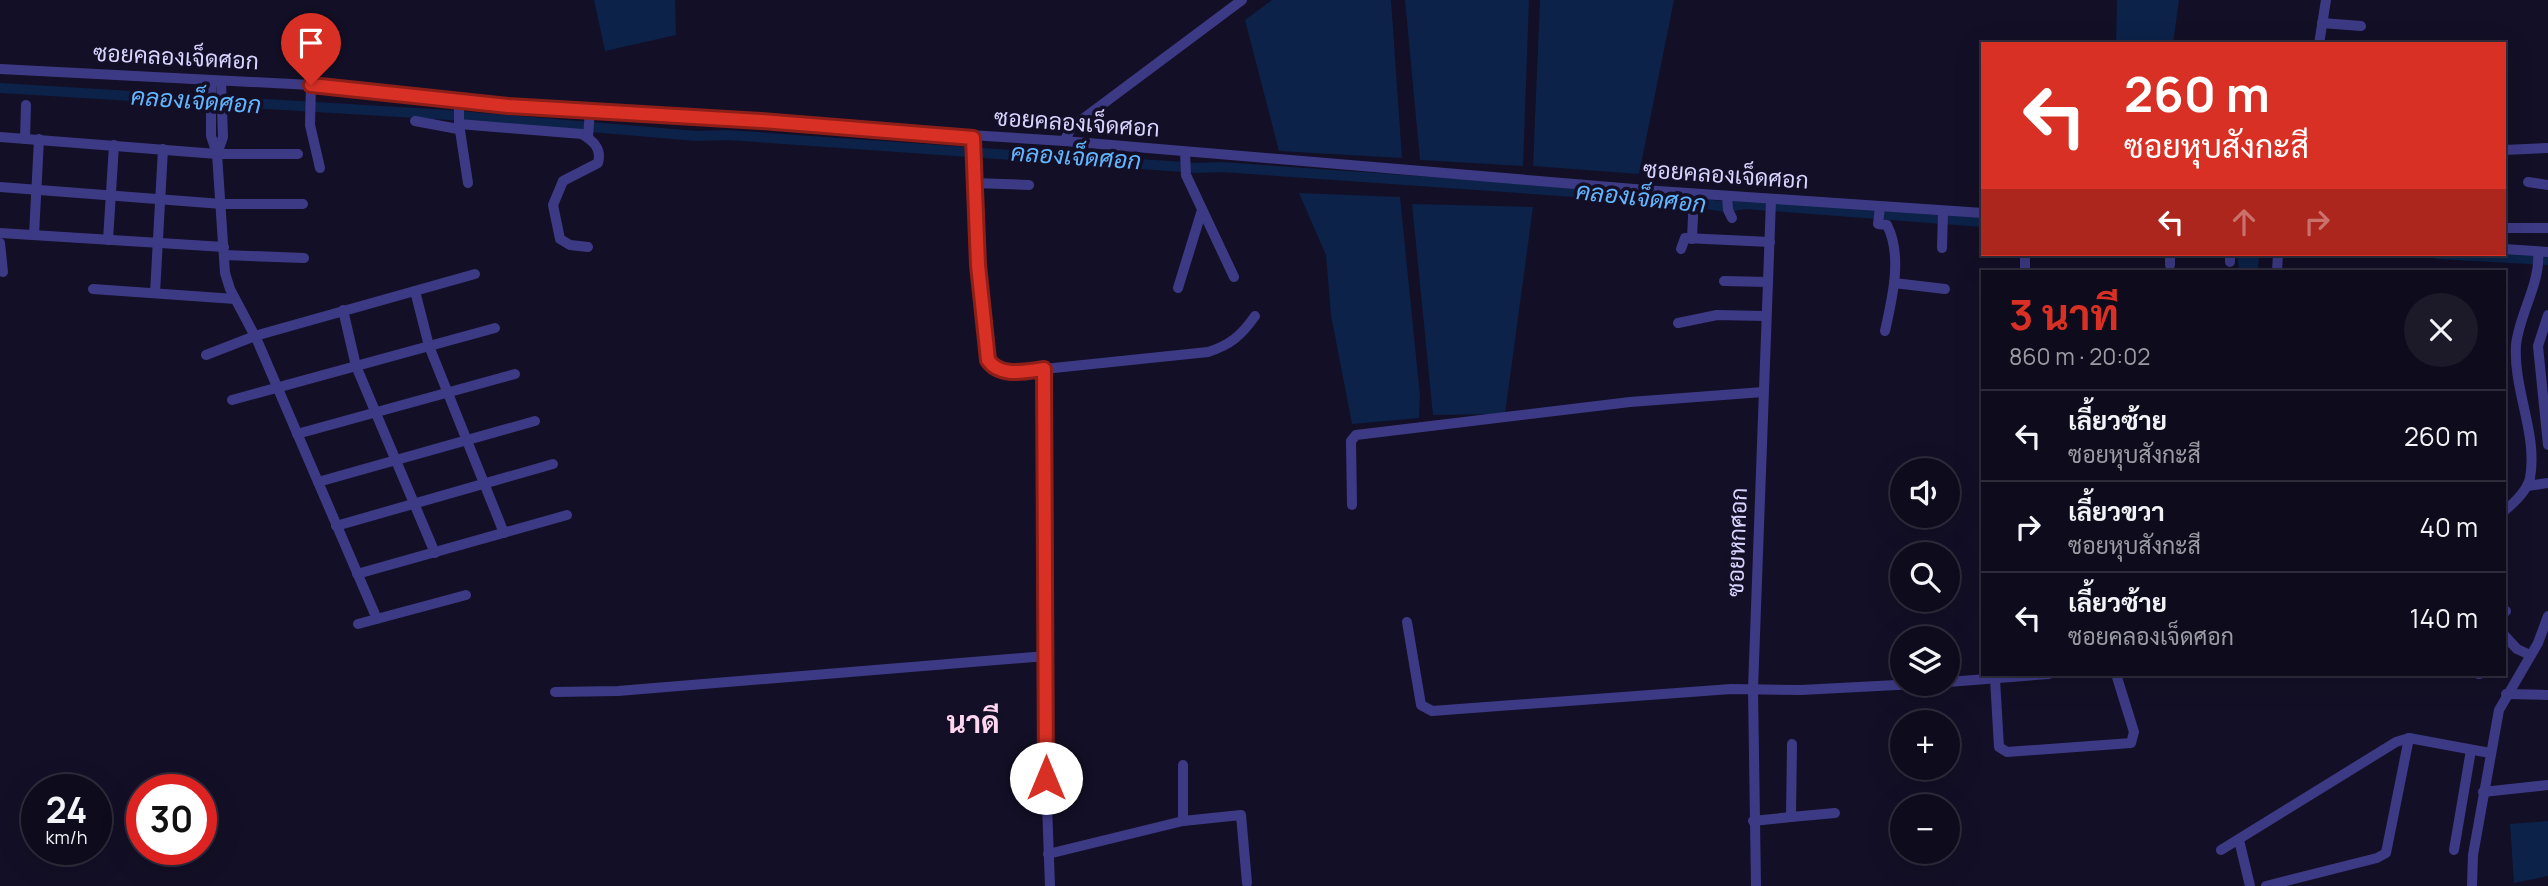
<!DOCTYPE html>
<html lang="th">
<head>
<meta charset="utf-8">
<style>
	body { margin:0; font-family:Manrope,Sarabun,sans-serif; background:#1c1929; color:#f1f3f6; height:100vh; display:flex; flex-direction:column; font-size:26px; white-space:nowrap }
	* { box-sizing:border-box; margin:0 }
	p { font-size:23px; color:#9b9ba3 }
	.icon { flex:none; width:38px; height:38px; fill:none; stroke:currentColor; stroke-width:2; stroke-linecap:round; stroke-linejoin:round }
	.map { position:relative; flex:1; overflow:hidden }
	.sheet { position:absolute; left:1981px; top:270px; width:525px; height:406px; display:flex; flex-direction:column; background:#0e0b1c; border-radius:0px; box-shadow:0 7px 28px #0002,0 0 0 2px #2e2b3b }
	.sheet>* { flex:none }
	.banner { position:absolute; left:1981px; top:42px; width:525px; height:214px; border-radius:0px; box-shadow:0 7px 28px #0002,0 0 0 2px #2e2b3b; background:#d93025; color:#fff; overflow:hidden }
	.controls { position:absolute; left:1890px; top:458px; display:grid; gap:14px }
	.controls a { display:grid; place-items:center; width:70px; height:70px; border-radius:50%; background:#0e0b1c; box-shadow:0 7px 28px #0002,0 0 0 2px #2e2b3b; font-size:35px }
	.speed { position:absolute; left:21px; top:774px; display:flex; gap:14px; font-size:35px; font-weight:700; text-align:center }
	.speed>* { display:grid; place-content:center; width:91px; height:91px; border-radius:50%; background:#0e0b1c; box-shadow:0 7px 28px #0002,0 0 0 2px #2e2b3b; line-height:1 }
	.speed small { font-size:18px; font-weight:400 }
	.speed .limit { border:10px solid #d22; background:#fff; color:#111 }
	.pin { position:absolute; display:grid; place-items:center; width:60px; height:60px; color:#fff; margin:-72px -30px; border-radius:50% 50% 50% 0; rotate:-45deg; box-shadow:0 0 7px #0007 }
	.pin .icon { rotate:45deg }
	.me { position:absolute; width:77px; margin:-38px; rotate:0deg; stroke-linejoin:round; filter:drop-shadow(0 0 5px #0008) }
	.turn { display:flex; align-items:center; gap:24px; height:147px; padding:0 28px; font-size:32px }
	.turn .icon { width:91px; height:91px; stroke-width:2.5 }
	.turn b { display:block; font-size:49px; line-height:60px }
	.lanes { display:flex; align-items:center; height:66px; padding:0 28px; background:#0003; justify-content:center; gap:35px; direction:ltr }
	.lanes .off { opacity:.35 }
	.round { display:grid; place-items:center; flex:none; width:74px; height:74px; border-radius:37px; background:#1c1929 }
	.overview { display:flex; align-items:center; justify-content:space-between; height:119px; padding:0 28px }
	h1 { font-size:42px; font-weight:700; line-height:52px; color:#d93025 }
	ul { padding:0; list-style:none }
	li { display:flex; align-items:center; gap:21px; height:91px; padding:0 28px; border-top:2px solid #2e2b3b }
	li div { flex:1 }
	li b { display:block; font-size:26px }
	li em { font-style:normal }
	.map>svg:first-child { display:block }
</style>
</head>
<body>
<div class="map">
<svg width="2548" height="886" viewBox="0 0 2548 886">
	<rect width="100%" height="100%" fill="#130f26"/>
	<!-- water -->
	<g fill="#0c2248">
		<path d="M594,0H675L676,35L605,51Z"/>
		<path d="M1272,0H1391L1402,158L1279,151L1245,20Z"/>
		<path d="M1405,0H1529L1523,166L1420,160Z"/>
		<path d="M1540,0H1674L1639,174L1533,166Z"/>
		<path d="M2117,0H2179L2173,44H2116Z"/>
		<path d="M1299,193L1400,197L1420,396L1419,418L1352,424L1331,315L1326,255Z"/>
		<path d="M1412,204L1533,207L1505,414L1433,415Z"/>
		<path d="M2237,254H2259L2258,271H2239Z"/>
		<path d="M2548,821V876L2514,883L2510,824Z"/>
	</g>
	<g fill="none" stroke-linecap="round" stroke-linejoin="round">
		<!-- canal -->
		<g stroke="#0c2248" stroke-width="10">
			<path d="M0,88L449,115L697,136L727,135L1197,168L1221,167L1660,198L1727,207L1745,204L1983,222"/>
			<path d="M2437,254L2548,260"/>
		</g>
		<!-- street -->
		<g stroke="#3d3a85" stroke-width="10">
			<path d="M2322,23L2361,26"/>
			<path d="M2319,44L2326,0"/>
			<path d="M0,69L311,85L508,106L1064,141L1658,191L1983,213"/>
			<path d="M211,81V136L217,154L225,273L230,289L257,340L377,619"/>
			<path d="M311,85L310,125L320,168"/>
			<path d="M459,102V124L582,134C593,141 602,148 598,163L563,181L553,205L560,239L570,245L588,247"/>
			<path d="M415,121L458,129"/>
			<path d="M459,124L468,183"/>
			<path d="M0,137L217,154H298"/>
			<path d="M588,137L590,110"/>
			<path d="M973,138L978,265L988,360C1000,378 1026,371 1044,369L1046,778L1050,886"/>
			<path d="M25,139L26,105"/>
			<path d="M1064,141L1072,127L1242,0"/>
			<path d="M2504,150L2548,148"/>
			<path d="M1185,152L1186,175L1234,277"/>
			<path d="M217,154L223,137L221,81"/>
			<path d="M2528,182L2548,185"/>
			<path d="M974,183L1029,185"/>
			<path d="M0,187L222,204H303"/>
			<path d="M1727,196L1728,210L1732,218"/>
			<path d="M1880,207L1878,224L1887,225C1903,256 1892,299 1885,331"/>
			<path d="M2504,228H2548"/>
			<path d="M0,233L224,247"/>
			<path d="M34,235L39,139"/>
			<path d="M1692,239L1694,194"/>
			<path d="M108,240L114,145"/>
			<path d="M0,243L3,272"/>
			<path d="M1942,248L1943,212"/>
			<path d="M1681,249L1685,238L1770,242"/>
			<path d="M2504,249L2548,252"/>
			<path d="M2230,254V262"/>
			<path d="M224,255L304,258"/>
			<path d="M2170,265V254"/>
			<path d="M2025,271V254"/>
			<path d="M2277,271L2278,254"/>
			<path d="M1724,281L1768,282"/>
			<path d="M1894,283L1945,289"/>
			<path d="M1178,288L1202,210"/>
			<path d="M93,289L235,299"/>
			<path d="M415,291L429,346L504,533"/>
			<path d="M155,293L163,149"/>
			<path d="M343,310L356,366L435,553"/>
			<path d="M2548,315L2538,346L2548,445"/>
			<path d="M1678,323L1717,315L1765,316"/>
			<path d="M206,355L255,336L475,274"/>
			<path d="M1044,369L1208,352C1230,345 1241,336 1255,316"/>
			<path d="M232,400L495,328"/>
			<path d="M297,434L515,374"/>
			<path d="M318,482L535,421"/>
			<path d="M2527,486L2548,483"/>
			<path d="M1352,505L1351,441L1356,435L1630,402L1763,392"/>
			<path d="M2504,511C2514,503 2527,491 2530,478C2538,434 2513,389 2516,345C2519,314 2541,283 2538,252"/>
			<path d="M336,526L553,464"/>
			<path d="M357,574L567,515"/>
			<path d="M2504,613L2506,611"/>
			<path d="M1407,622L1421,705L1432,711L1731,689L1801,690L1916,684"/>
			<path d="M358,624L466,595"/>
			<path d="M2504,635L2517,649L2530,655"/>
			<path d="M2478,674H2480"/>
			<path d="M1995,679L1999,747L2007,752L2131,743L2134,732L2116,674"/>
			<path d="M1948,682L2049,674"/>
			<path d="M555,692L618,691L1046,656"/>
			<path d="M2506,694L2548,695"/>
			<path d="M2483,792L2548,785"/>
			<path d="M1791,817L1835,813"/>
			<path d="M1183,821V765"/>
			<path d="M1753,821L1791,817L1792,744"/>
			<path d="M2239,840L2250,886"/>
			<path d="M2221,850L2396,742L2409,738L2490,753"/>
			<path d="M2454,850L2471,750"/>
			<path d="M1048,854L1183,821L1241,815L1247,883"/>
			<path d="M1756,886L1753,689L1771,200"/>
			<path d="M2266,886L2377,858L2386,853L2409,738"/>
			<path d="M2472,886L2473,855L2499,710L2538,643L2548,616"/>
		</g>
	</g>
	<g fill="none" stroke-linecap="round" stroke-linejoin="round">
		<!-- route casing -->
		<g stroke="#8d1f18" stroke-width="18">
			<path id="route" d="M311,85L508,106L761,121L973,138L978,265L988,360C1000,378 1026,371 1044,369L1046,778"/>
		</g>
		<!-- route -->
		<use href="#route" stroke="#d93025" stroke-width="12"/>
	</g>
	<g text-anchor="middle" stroke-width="7" stroke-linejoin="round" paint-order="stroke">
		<!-- street labels -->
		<g font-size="23" fill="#d9d4ff" stroke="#130f26">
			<text transform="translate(176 57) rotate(3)" y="8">ซอยคลองเจ็ดศอก</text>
			<text transform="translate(1077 123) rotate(4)" y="8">ซอยคลองเจ็ดศอก</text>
			<text transform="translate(1726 175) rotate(4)" y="8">ซอยคลองเจ็ดศอก</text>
			<text transform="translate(1737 542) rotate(-88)" y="8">ซอยหกศอก</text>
		</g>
		<!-- water labels -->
		<g font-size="24" font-style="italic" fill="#62b6ff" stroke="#130f26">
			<text transform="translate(196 101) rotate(4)" y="8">คลองเจ็ดศอก</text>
			<text transform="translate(1076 157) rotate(4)" y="8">คลองเจ็ดศอก</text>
			<text transform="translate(1641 198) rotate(6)" y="8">คลองเจ็ดศอก</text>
		</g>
		<!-- district labels -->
		<g font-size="30" font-weight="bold" fill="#ffd6f0" stroke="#130f26">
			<text x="973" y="733">นาดี</text>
		</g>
	</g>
</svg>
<div class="controls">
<a><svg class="icon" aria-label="sound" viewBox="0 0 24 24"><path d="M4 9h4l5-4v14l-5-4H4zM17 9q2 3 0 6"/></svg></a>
<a><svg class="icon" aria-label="search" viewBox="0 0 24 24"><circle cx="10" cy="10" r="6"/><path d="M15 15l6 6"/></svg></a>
<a><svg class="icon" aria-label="layers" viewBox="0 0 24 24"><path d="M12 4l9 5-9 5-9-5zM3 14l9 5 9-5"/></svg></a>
<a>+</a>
<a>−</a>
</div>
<div class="speed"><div>24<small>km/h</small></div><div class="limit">30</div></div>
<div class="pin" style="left:311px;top:85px;background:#d93025"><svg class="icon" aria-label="arrive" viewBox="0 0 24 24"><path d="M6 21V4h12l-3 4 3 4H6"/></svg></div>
<svg class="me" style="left:1046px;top:778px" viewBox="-20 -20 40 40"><circle r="19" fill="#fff"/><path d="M0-13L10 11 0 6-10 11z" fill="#d93025"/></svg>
<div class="banner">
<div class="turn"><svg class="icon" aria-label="left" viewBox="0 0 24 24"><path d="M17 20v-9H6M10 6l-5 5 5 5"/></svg><div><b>260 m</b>ซอยหุบสังกะสี</div></div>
<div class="lanes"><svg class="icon" aria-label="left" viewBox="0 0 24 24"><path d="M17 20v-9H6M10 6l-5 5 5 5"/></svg><svg class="icon off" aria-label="ahead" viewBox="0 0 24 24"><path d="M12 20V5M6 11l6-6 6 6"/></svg><svg class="icon off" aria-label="right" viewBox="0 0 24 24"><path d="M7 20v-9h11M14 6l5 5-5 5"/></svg></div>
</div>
<section class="sheet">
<div class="overview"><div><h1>3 นาที</h1><p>860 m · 20:02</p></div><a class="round"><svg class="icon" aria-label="close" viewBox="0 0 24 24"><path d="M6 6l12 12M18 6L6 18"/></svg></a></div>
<ul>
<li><svg class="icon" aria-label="left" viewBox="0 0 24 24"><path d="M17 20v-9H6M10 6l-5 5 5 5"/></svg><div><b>เลี้ยวซ้าย</b><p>ซอยหุบสังกะสี</p></div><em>260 m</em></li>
<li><svg class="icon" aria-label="right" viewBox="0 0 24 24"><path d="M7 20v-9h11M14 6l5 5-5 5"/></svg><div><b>เลี้ยวขวา</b><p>ซอยหุบสังกะสี</p></div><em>40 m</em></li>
<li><svg class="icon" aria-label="left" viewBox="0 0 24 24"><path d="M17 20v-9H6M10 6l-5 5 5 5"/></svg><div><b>เลี้ยวซ้าย</b><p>ซอยคลองเจ็ดศอก</p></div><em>140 m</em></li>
</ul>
</section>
</div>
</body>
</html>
